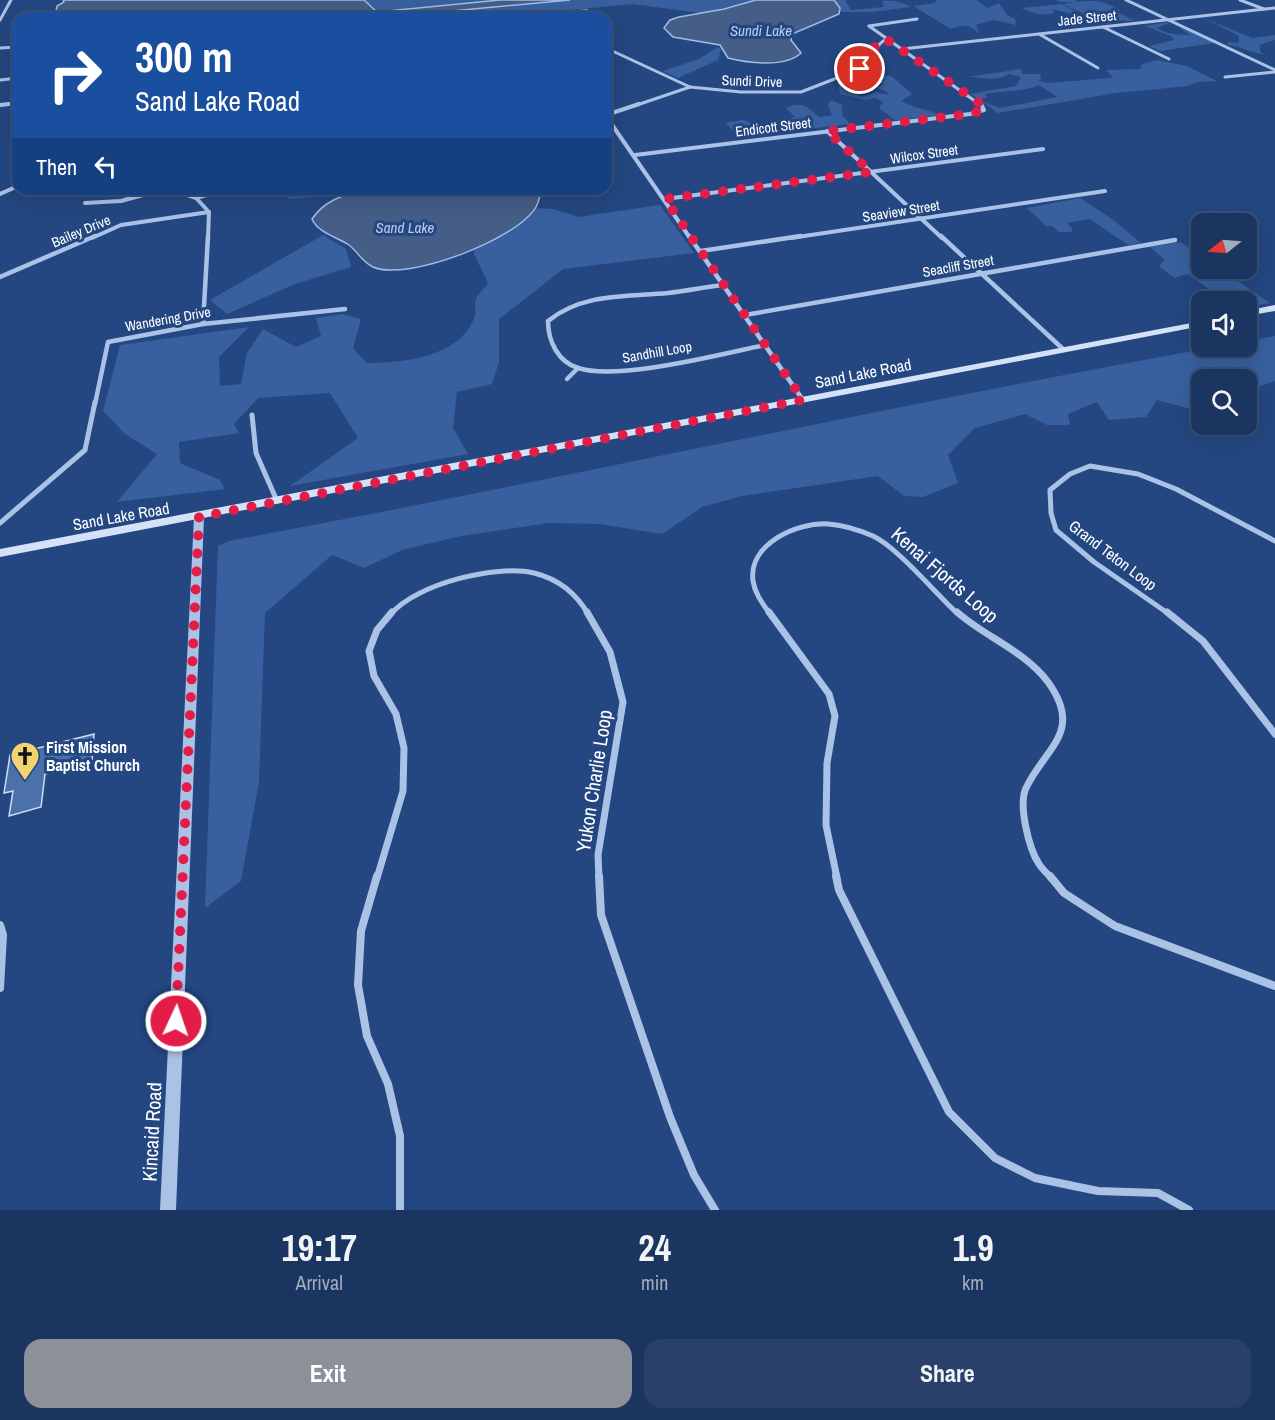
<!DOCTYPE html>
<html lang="en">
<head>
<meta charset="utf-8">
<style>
	body { margin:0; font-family:"Archivo Narrow",sans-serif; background:#28406a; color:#f1f3f6; height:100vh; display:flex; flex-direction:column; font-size:22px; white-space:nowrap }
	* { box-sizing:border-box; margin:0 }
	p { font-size:20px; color:#a0abbd }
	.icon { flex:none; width:33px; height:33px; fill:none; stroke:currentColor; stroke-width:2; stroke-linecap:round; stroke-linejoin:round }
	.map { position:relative; height:1210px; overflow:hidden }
	.side { display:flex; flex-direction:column; background:#1b3561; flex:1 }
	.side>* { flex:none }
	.top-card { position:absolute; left:12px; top:12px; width:600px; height:183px; border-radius:18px; box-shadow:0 6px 24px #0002,0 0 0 2px #395076; background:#1a4fa0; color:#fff; overflow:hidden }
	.needle { width:39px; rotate:253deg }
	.fabs { position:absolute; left:1191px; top:213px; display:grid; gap:12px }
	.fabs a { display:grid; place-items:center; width:66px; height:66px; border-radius:12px; background:#1b3561; box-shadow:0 6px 24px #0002,0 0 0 2px #395076; font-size:30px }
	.pin { position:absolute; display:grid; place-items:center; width:51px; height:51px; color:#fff; margin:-26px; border:3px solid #fff; border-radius:50%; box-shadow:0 2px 6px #0007 }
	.me { position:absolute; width:66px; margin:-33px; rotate:3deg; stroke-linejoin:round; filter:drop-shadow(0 0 4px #0008) }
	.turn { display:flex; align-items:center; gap:21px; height:126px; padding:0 24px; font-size:27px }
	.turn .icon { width:78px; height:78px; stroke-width:2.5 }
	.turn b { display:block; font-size:42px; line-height:51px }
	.then { display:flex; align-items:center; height:57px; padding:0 24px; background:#0003; gap:12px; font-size:22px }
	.eta { display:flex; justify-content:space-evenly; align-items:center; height:102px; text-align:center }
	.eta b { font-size:36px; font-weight:700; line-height:42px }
	.button { display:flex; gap:12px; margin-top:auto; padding:12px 24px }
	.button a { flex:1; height:69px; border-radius:18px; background:#8c9099; color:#fff; font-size:24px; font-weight:700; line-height:69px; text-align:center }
	.button a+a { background:#28406a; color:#f1f3f6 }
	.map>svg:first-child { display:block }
</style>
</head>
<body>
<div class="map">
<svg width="1275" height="1210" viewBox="0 0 1275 1210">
	<rect width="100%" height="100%" fill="#244781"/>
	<!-- green -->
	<g fill="#38609f">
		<path d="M364,0H756L701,13L632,4L490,18H372L376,16L373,7Z"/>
		<path d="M834,0H845L851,10L884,7L882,1C894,0 900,1 911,7L872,12H839L840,8Z"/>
		<path d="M936,0H976L988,8L999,3L1007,15L1015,19L1016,25L994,20L976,25L979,34C970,24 962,24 951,29L913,6L935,3Z"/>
		<path d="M1056,0H1075L1076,2C1096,0 1102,0 1120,10L1117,12L1135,21L1108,20L1112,24H1106L1063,4L1075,2H1060Z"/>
		<path d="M1061,4L1077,12L1072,14L1052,9L1055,12C1043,18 1032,12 1021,8Z"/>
		<path d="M1204,18L1252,38L1275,35V40L1259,45L1261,53L1267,54C1253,55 1242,46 1228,45V42L1239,43V36Z"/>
		<path d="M1171,22L1157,28C1169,36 1178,33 1191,36L1180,28H1183L1214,43L1160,51L1149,46L1174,40L1171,36L1144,26Z"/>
		<path d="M718,47L721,49L718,60L678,78L663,71L699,59Z"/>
		<path d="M1157,60L1187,66L1217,81L1197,82L1188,86L1116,93L998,113L981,101L1000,108L1057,97L1039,85C1025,92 1000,91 985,94L987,98L978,99L970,94L1016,86L1021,77L1009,74C994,83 983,76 967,77L1021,69L1023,74H1040L1041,79L1038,81L1049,83L1110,78L1113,77L1106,70L1140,69L1142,64Z"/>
		<path d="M866,73L873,79L890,75L912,94L901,101C914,108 926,109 940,115L895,120L879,108L883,102L876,98L865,100L840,94L838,83H846L844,87L862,97L876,92L888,95L887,92L877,88L883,84L871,79L857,80L854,74Z"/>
		<path d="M831,100L842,105V115L850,124L791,131L780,121L795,117L786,108C801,101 807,106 819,117L832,115L828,105Z"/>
		<path d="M742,120L750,122L762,135L740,138L726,123Z"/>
		<path d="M283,189H356L335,195L290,199L285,195Z"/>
		<path d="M1080,198L1112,219L1141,243L1128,245L1090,219L1067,223L1073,230L1071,232H1059L1052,226H1046L1027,208Z"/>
		<path d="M660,205L694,253L563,269L499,319V362L492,384L457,392L453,428L468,454L290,486L358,438L330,393L258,398L234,424L239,433L179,442L180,463L220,480L225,489L117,502L157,454L125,434L103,411L120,345L249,327L219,357L220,386L241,384L247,353L263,329L296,347L321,336L316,318L342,314L361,319L353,348L367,363C403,363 461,357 475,316C476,312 475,307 475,302C476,296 484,289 488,283L474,254L475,249C498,240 518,226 535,208L554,209L578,217Z"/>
		<path d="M323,235L346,249L351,267L295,284L227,314L210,300Z"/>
		<path d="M1181,242L1201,256L1202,268L1220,269L1270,303L1247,307L1246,302L1226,301L1188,274L1174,278L1159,266L1165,260L1150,247Z"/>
		<path d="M1275,336V381L1247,391L1246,380H1202L1201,405L1191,409L1157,400L1146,417L1109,420L1097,402L1068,414L1070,425H1047L1025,414L975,428L948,455L958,483L923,497L904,496L878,476L742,496L702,507L662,534L600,524L549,523L461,536L402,550L364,568L332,555L265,613L259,782L241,881L205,908L218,546L229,541C559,480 886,406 1216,347L1246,346L1247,341Z"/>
	</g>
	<!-- water -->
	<g fill="#455e88" stroke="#9fbce8" stroke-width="1.5">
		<path d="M63,0H364L377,12L500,0H570L387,17L376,16L372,18H55L52,14L56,11L57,6L64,2Z"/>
		<path d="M756,0H834L840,8L839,14L792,34L791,40L801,53C785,68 748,63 728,58L720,45L673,37L664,28L670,20L679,17L724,9Z"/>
		<path d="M587,10L591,12L588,15L561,18H490Z"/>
		<path d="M363,189H542C540,194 539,202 536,207C518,239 407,282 373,267C362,262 358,252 349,245C337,237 318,233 312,219C325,200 342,196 363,189Z"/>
	</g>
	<!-- building -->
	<path fill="#4c70aa" stroke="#cfdef5" stroke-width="1.5" d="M94,734L92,762L45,774L41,807L9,816L13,791L4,793L10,755Z"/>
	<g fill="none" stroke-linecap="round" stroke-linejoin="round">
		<!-- minor-far5 -->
		<g stroke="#abc2e7" stroke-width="3">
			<path d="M1126,0L1275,70"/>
			<path d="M1240,0L1264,9"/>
			<path d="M0,20L11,0"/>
			<path d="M869,26L917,19"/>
			<path d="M869,26L982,106"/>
			<path d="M1103,27L1169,59"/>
			<path d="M1039,34L1098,68"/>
			<path d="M0,48L18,47"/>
			<path d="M606,48L690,87L741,92H801L860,69C871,60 873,47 886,39"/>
			<path d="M902,49L1275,8"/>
			<path d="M1225,77L1275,72"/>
			<path d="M0,80L18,78"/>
			<path d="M0,105L18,103"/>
			<path d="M634,106L690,87"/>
		</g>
		<!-- minor-far4 -->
		<g stroke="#abc2e7" stroke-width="4">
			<path d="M0,105L9,104"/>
			<path d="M606,115L639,104"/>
			<path d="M606,116L690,238"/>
			<path d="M827,131L942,238"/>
			<path d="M635,155L970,114L984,110L981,104"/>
			<path d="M171,189L196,198L209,212L208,238"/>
			<path d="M0,194L18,186"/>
			<path d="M196,198L227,189"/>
			<path d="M665,199L1043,149"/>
			<path d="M85,203L121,201L165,189"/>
			<path d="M92,238L121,225L209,212"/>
			<path d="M791,238L1105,191"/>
		</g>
		<!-- minor-far3 -->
		<g stroke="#abc2e7" stroke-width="4.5">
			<path d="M689,236L803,400"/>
			<path d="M941,236L1063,349"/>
			<path d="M701,251L801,236"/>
			<path d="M0,277L95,236"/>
			<path d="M723,285C705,287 686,291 668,293C625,297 583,293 548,321C548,341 558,362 578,368C619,381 721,354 765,345"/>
			<path d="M745,315L1175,240"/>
			<path d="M203,324L208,236"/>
			<path d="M567,379L578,368"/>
			<path d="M95,404L108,342L203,324L345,309"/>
		</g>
		<!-- minor-far2 -->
		<g stroke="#abc2e7" stroke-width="5">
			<path d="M252,415L256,453L277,501"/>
			<path d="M0,523L85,450L95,402"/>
			<path d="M391,614C416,584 496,564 534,573C558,579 576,593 588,614"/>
			<path d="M770,614C763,604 755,594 753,581C748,544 797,522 828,524C843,525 859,530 873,536C897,547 936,594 958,614"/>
			<path d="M1169,614L1094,562L1056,530L1051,513L1050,490L1070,474L1090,466L1138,474L1176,489L1275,541"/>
		</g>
		<!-- minor-far1 -->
		<g stroke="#abc2e7" stroke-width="7">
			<path d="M587,612L610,652L623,702L598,855L599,878"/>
			<path d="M769,612L829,694L835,716L827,763L826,825L837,878"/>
			<path d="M957,612C985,637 1025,651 1048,682C1084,732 1045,748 1026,788C1018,805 1029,849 1039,864C1042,869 1047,873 1051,878"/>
			<path d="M1167,612L1203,641L1275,734"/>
			<path d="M377,878L403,791L404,748L396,714L374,676L369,651L377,630L392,612"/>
		</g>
		<!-- minor -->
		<g stroke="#abc2e7" stroke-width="8">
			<path d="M377,876L361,931L358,985L367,1036L388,1084L400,1136V1210"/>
			<path d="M599,876L601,915L670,1117L694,1175L715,1210"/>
			<path d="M836,876L839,890L949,1112L995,1158L1035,1178L1098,1191L1158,1193L1189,1210"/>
			<path d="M1050,876L1064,893L1115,926L1275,986"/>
			<path d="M0,925L3,935L0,988"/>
		</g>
		<!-- tertiary -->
		<path fill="#abc2e7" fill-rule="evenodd" d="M199,514L204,517L176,1210H160L194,517Z"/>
		<!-- secondary -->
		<g fill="#d5e1f6" fill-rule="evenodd">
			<path d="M1275,305V311L1246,316V311Z"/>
			<path d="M1202,321V326L0,557V549Z"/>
		</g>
	</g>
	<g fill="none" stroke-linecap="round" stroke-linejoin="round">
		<!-- route -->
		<path stroke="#e11d48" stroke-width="10" stroke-dasharray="0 18" d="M176,1021L199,517L803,400L665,199L871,172L827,131L970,114L984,110L981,104L886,39C865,49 874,60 860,69"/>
	</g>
	<!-- icons -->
	<defs>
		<g id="church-pin" transform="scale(1.5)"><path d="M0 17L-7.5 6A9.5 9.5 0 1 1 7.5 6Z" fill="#f1d46f" stroke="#244781"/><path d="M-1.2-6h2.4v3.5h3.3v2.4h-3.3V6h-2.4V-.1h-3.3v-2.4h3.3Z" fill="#111"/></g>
	</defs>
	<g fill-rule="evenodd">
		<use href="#church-pin" x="25" y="756"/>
	</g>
	<g text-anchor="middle" stroke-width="6" stroke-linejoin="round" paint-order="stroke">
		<!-- far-street labels -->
		<g font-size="14" fill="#fff" stroke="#244781">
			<text transform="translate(1087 18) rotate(-6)" y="5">Jade Street</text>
			<text transform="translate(752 81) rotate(2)" y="5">Sundi Drive</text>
			<text transform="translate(773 127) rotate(-7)" y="5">Endicott Street</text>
			<text transform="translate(924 154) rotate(-8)" y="5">Wilcox Street</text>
			<text transform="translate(901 211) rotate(-9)" y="5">Seaview Street</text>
			<text transform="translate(81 231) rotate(-23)" y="5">Bailey Drive</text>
			<text transform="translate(958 266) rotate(-10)" y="5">Seacliff Street</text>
			<text transform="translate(168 319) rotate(-10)" y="5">Wandering Drive</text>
			<text transform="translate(657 352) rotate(-10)" y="5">Sandhill Loop</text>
		</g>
		<!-- far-water labels -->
		<g font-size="15" font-style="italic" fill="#b7cdee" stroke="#244781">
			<text x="761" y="36">Sundi Lake</text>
			<text x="405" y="233">Sand Lake</text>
		</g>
		<!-- street labels -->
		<g font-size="16" fill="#fff" stroke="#244781">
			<text transform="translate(863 373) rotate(-11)" y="6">Sand Lake Road</text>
			<text transform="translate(121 516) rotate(-10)" y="6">Sand Lake Road</text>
			<text transform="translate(1113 555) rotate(37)" y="6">Grand Teton Loop</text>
		</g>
		<!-- poi labels -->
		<g font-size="16" font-weight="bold" fill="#fff" stroke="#244781" text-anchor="start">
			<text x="46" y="753">First Mission<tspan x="46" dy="18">Baptist Church</tspan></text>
		</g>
		<!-- near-street labels -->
		<g font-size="20" fill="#fff" stroke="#244781">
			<text transform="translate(945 575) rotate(41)" y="7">Kenai Fjords Loop</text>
			<text transform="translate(594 781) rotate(-81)" y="7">Yukon Charlie Loop</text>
			<text transform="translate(152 1132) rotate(-87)" y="7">Kincaid Road</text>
		</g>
	</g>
</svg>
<div class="fabs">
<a><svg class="needle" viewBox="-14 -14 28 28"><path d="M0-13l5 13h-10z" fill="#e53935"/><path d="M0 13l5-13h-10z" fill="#a0abbd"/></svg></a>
<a><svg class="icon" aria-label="sound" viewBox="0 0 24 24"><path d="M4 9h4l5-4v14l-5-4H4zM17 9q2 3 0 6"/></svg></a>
<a><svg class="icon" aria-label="search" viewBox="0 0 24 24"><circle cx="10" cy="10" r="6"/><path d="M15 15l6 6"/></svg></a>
</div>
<div class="pin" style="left:860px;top:69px;background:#d93025"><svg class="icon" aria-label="arrive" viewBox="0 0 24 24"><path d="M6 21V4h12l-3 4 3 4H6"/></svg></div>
<svg class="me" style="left:176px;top:1021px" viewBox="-20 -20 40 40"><circle r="17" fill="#e11d48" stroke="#fff" stroke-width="3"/><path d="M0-11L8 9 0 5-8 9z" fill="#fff"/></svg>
<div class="top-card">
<div class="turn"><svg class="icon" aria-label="right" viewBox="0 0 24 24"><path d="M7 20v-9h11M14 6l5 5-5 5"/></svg><div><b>300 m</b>Sand Lake Road</div></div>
<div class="then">Then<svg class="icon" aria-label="left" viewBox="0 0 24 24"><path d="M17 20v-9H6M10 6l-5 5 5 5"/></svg></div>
</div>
</div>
<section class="side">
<div class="eta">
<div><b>19:17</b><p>Arrival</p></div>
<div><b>24</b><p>min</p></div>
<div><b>1.9</b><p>km</p></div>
</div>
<div class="button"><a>Exit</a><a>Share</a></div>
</section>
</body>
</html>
